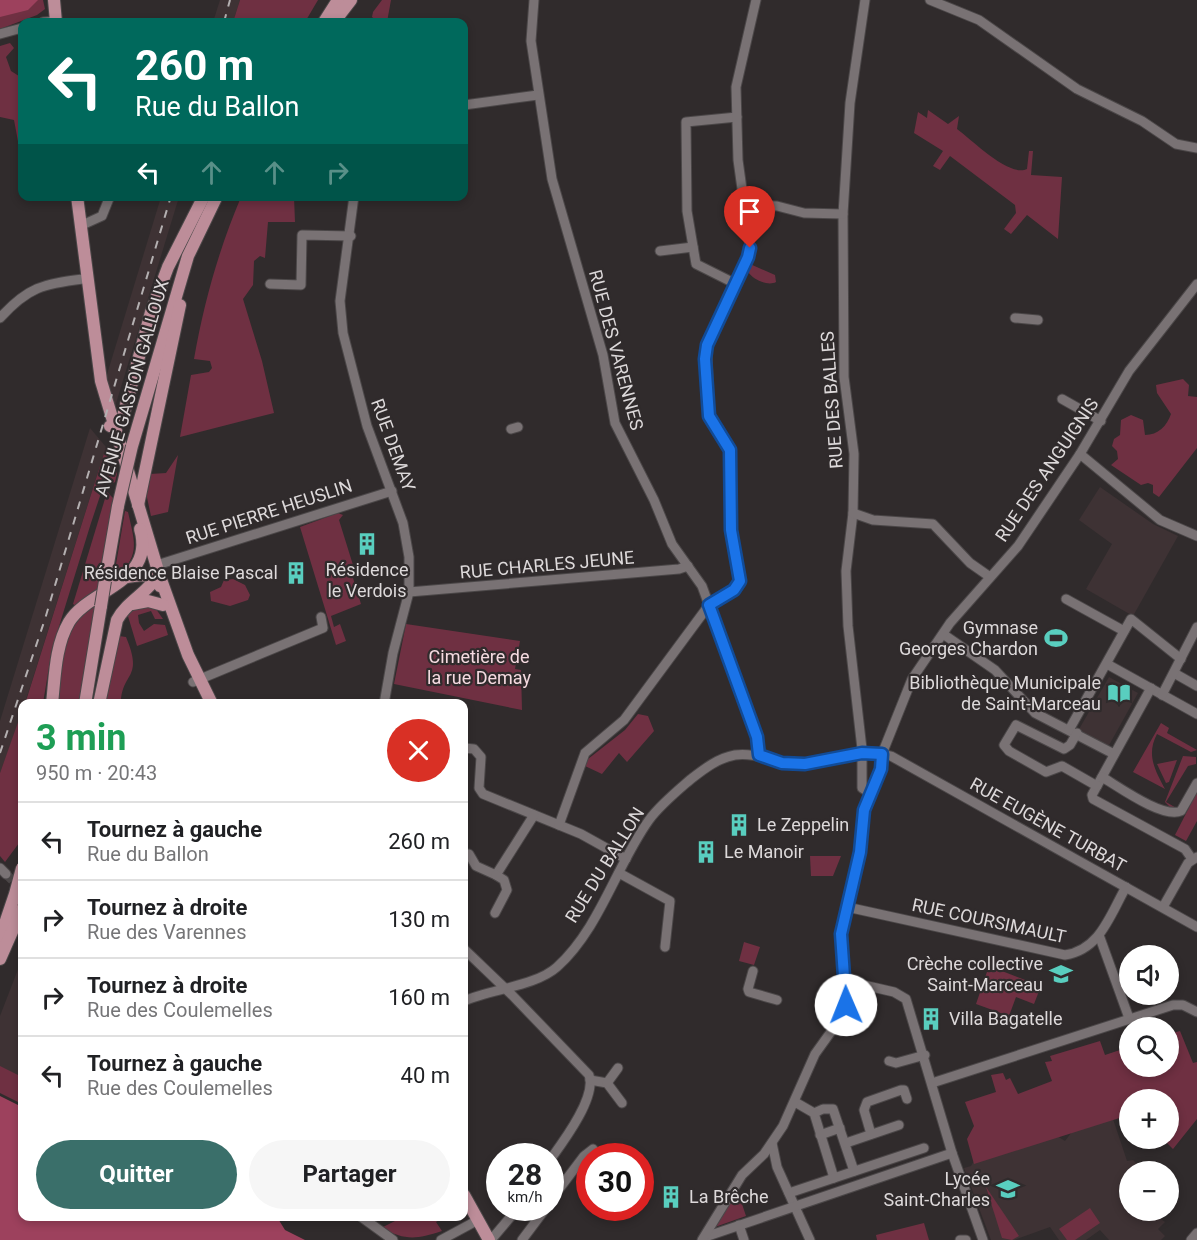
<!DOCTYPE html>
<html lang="fr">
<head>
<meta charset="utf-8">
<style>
	body { margin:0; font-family:Roboto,sans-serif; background:#f6f6f6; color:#202124; height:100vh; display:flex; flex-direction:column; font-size:22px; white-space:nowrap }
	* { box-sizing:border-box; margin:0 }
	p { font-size:20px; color:#757577 }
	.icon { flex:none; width:33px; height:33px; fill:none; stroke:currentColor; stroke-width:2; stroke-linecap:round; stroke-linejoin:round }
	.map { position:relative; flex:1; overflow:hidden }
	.drawer { position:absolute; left:18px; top:699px; width:450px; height:522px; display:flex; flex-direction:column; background:#fff; border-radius:12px; box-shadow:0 3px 9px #0003 }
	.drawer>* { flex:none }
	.hud { position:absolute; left:18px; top:18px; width:450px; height:183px; border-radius:12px; box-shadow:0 3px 9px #0003; background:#00695c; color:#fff; overflow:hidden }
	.fabs { position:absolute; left:1119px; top:945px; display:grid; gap:12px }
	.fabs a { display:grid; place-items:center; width:60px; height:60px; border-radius:50%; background:#fff; box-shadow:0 3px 9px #0003; font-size:30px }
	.speed { position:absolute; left:486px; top:1143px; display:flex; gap:12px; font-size:30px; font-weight:700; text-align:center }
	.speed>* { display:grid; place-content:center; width:78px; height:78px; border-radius:50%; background:#fff; box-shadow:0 3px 9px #0003; line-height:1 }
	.speed small { font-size:15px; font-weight:400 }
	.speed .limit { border:9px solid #d22; background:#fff; color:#111 }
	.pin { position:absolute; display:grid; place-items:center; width:51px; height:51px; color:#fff; margin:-62px -26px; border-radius:50% 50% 50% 0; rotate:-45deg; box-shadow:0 0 6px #0007 }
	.pin .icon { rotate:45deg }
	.me { position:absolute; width:66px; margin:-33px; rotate:359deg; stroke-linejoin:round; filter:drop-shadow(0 0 4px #0008) }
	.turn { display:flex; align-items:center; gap:21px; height:126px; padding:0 18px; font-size:27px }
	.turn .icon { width:78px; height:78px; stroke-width:2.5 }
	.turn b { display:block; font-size:42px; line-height:51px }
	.lanes { display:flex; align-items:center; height:57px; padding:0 18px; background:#0003; justify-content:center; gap:30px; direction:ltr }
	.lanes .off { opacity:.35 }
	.round { display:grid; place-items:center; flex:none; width:63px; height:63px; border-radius:32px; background:#f6f6f6 }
	.summary { display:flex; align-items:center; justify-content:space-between; height:102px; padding:0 18px }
	h1 { font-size:36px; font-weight:700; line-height:45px; color:#1e9e55 }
	.cta { display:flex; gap:12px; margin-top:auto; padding:12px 18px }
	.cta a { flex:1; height:69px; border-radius:36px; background:#3a6f6a; color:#fff; font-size:24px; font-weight:700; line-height:69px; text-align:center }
	.cta a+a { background:#f6f6f6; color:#202124 }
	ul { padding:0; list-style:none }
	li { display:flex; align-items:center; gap:18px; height:78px; padding:0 18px; border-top:2px solid #e0e0e0 }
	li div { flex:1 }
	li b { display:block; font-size:22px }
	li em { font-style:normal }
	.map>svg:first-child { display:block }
</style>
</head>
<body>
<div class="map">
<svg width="1197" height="1240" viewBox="0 0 1197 1240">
	<rect width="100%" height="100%" fill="#302b2c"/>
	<!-- built -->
	<g fill="#3e3234">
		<path d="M220,0H240L233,22H213Z"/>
		<path d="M161,197H179L114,410L105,381Z"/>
		<path d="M90,428L106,447L25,703L22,704L18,724L0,773V721Z"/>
		<path d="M1100,487L1153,524L1178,536L1133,616L1086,589L1112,544L1079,520Z"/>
		<path d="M1109,677L1138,693L1108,747L1078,731Z"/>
		<path d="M22,959V1082L0,1073V1016Z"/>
		<path d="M1112,1116L1127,1161L1133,1160L1144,1171L1130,1172V1210L1157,1211L1154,1214L1165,1222L1158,1229L1165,1236L1161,1240H1109L1100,1230L1086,1240H1059L1050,1227L1014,1240H991L964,1168L971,1166L974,1161L1057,1136L1065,1141L1074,1129Z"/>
	</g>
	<!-- green -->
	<g fill="#6f3042">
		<path d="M0,0H43L45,9L37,15L0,29Z"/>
		<path d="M240,0H318L305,22H233Z"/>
		<path d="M382,0H391L387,22H378L372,17L373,12Z"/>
		<path d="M10,43L14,48L6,57L11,71L22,78V155L20,152L14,120L0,117V46Z"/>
		<path d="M928,110L948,124L959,116L957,129C972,140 1010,178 1027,169L1029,151H1033L1031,175L1062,177L1058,239L1027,215L1011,234L1004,229L1016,213L1015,205L950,156L940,170L933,166L943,151L914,133L918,112L927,118Z"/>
		<path d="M241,197H294L295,222H268L265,258L260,256L254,261L253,285L243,299L262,361L274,413L180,437L191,375L209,372L212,368L210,361L194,359C204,302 219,249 241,197Z"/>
		<path d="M750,264L775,275L776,282C767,287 749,278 746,268Z"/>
		<path d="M1183,379L1189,385L1188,396L1197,397V448L1159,497L1153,493V485L1148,483L1141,485L1111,465L1118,459L1117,451L1112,446L1114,439L1120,435L1121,420L1131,415L1143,420L1145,435C1158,435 1167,426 1171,414L1157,393L1156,385Z"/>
		<path d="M106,447L111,450L117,474L115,482L102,490L91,523L52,649L43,703L25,704Z"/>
		<path d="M178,455L168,512L151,516L146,493L150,474L166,473Z"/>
		<path d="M107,492L114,499L98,591L76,606L73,604Z"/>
		<path d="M125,511L128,512C136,547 140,555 113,582Z"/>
		<path d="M338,513L343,515L339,520L353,565V578L361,604L331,616L334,627L340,624L346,641L336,645L300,527Z"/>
		<path d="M233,579L245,585L250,595L248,600L230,606L211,601L210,592L221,587L224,580Z"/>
		<path d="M96,604L79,703L54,704C60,666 61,627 96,604Z"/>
		<path d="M142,604L156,609L163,619H155L151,611L138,615L139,623L144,631L154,624L165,625L168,635L137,646L127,613Z"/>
		<path d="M406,624L520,641L515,669L521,670L522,710L394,684Z"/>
		<path d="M119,636L126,637C144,680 122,671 121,703L104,704Z"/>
		<path d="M22,711V839L5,862L0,856V773Z"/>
		<path d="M638,714L648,716L654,731L627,762L619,753L602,774L585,766L588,759L625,730Z"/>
		<path d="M1161,723L1169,728L1167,733L1197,750L1191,752L1157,734C1146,755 1155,770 1165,789L1133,772Z"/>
		<path d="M1183,756L1196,757V764L1188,766L1166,802L1178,809H1172L1165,802Z"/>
		<path d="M1177,760L1169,782L1166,783L1157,764Z"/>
		<path d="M1197,792V821L1186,841L1175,835Z"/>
		<path d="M810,856H841L833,876H811Z"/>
		<path d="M744,942L760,947L754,965L739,961Z"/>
		<path d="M989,966L1041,986L1034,1004L1016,997L1009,1016L976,1004Z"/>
		<path d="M1180,1031L1193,1063L1197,1062V1119L1173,1149L1163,1139L1168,1138V1100H1130L1129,1115L974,1164L967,1139L974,1126L965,1102L996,1092L991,1075L1003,1073L1006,1080L1010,1078L1018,1094L1052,1081L1045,1062L1052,1061L1050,1056L1100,1041L1105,1055L1129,1047L1130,1066H1168L1169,1034Z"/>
		<path d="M0,1066L22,1077V1104L0,1093Z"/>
		<path d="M986,1187L1019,1236L1012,1240L1002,1238Z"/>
		<path d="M732,1199L736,1202L741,1201L746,1216L715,1227V1223Z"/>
		<path d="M1090,1208L1100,1223L1075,1240H1067L1059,1229Z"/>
		<path d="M437,1216L439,1220L436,1222L442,1231C415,1240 405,1240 381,1228L403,1217Z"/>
		<path d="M924,1223L929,1240H877L876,1235Z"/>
	</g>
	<!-- water -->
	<g fill="#9d415d">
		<path d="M0,0H38L28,10L0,17Z"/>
		<path d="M0,1096L22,1107V1216L277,1217L285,1230L305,1240H0Z"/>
	</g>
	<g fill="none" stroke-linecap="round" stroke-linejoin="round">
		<!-- minor-tunnel -->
		<path stroke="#4a4546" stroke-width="9" stroke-dasharray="9 4.5" stroke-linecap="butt" d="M6,874L22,890"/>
		<!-- minor casing -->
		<g stroke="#4b4748" stroke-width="11">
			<g id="minor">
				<path d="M534,0L531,41L552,179L603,355L615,423L654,500L672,544L702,586L757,737L760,755"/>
				<path d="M865,0L850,103L843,214L844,377L854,454L853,513L846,571L848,626L862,749V788L870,793"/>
				<path d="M930,0L979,20L1077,89L1142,121L1176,144L1197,148"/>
				<path d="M43,22L56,21"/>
				<path d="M0,34L22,28"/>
				<path d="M464,105L538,95"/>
				<path d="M354,196L340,301L343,333L367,426L403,523L409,557V592L393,653L384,704"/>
				<path d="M744,205L777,206L804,213L843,214"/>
				<path d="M80,226L102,216L110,196"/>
				<path d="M660,251L693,247"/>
				<path d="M270,284L301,285L302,235L351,236"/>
				<path d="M736,284L696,264L687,211L686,122L737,117"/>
				<path d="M0,318C28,287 43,284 83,279"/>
				<path d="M1015,318L1038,320"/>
				<path d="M1062,399L1101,421"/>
				<path d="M511,429L518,427"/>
				<path d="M1080,454L1160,520L1197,536"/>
				<path d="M853,513L873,520L933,524L970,563L990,577"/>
				<path d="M157,565L392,491"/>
				<path d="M409,592L679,569L688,566"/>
				<path d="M1066,599L1124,631"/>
				<path d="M943,634L995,670L1035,713L1114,754"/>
				<path d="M1107,664L1197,714"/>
				<path d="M1174,673L1197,686"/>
				<path d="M193,682L323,628L321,617"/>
				<path d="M1151,688L1092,795L1093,799L1185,849L1192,859"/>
				<path d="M1162,695L1197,627"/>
				<path d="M1069,730L1131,619L1181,659"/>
				<path d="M1077,733L1070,745L1064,749L1016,725L1004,745L1009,751L1046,772L1062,766L1097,786"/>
				<path d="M464,748L474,749L481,757L479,788L483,794L581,834L626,859"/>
				<path d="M1102,777C1119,787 1163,819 1181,811L1197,783"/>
				<path d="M559,825L585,753L624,720L709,605L734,590L740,581L731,530L730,450L709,416L707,345L748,257L750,247L738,160L736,87L756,0"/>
				<path d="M469,854L476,866L496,875L534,815"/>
				<path d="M0,868L6,874"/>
				<path d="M619,873L670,901L665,947"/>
				<path d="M847,907L1065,955C1100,950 1110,915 1126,887"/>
				<path d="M1163,907L1188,863L1197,857"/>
				<path d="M495,913L507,890L504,880L496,875"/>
				<path d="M1099,935L1129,1018"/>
				<path d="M464,949L512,995L589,1075C597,1097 563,1142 550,1160"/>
				<path d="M753,971L748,989L749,992L777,1000"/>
				<path d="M846,981L894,992L906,999L952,1153L983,1240"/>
				<path d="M464,1001C491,989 536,986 557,967C600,928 616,866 649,820C660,805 676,792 691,779C704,769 718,758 735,755C758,752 775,764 797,764C829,764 859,748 891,756L1197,927"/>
				<path d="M889,1061L896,1063L925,1055"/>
				<path d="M590,1080L607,1083L622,1103"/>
				<path d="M607,1083L618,1068"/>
				<path d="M932,1083L1173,1005H1183L1197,1012"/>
				<path d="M795,1102L814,1113L834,1178"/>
				<path d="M814,1113L823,1109H833L854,1171"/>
				<path d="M871,1134L864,1110L867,1102L901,1090H904L907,1099"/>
				<path d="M820,1135L840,1128"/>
				<path d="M772,1143L777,1167L810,1240"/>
				<path d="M846,1143L899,1125"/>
				<path d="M789,1193L924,1148"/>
				<path d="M550,1201L584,1156L593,1149"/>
				<path d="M360,1216L393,1240"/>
				<path d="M739,1225L744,1240"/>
				<path d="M705,1237L952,1153"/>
				<path d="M441,1240L478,1220"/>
				<path d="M491,1240L518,1208"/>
				<path d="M522,1240L546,1208"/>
				<path d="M702,1240L742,1175L764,1154L783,1126L815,1054L843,1015L847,992L841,934L860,852L863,817L881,769L882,754L912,679L950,623L1018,546L1080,454L1129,371L1197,284"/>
				<path d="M960,1240H966"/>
				<path d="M1191,1240L1197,1233"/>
			</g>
		</g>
		<!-- major casing -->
		<g stroke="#4b4748" stroke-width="14">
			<g id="major">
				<path d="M54,0L56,22"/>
				<path d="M324,22L338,0"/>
				<path d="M334,22L351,0"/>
				<path d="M77,196L101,381L159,574L188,655L212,704"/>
				<path d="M110,426L122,420L151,312L168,267L204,196"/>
				<path d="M132,446L188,256L217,196"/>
				<path d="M138,505L180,305"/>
				<path d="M128,577C142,574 151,573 160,586"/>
				<path d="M105,581L118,506"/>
				<path d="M132,604L148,601L163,605"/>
				<path d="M52,704C55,677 55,646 69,622C89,589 156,582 140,529"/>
				<path d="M85,704L101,606"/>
				<path d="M99,704L117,620C127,601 148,593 159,574"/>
				<path d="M0,938L15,894"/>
				<path d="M0,959L22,909"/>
				<path d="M464,1195L489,1240"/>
			</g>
		</g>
		<!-- minor -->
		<use href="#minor" stroke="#797274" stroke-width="9"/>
		<!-- major -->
		<use href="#major" stroke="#bd8d99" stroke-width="12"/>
		<!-- rail -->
		<g stroke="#b4b0b1" stroke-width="2" stroke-dasharray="8 8" stroke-linecap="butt">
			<path d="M224,22L230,0"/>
			<path d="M0,753L45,619L171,196"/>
		</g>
		<!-- major-bridge casing -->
		<g stroke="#4b4748" stroke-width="14" stroke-linecap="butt">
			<g id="major-bridge">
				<path d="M118,506L132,446"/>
				<path d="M101,606L105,581"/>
				<path d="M15,894L22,868"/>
			</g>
		</g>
		<!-- major-bridge -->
		<use href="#major-bridge" stroke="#bd8d99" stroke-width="12"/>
	</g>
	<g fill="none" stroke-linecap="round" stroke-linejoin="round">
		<!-- route casing -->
		<g stroke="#114b97" stroke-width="15">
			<path id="route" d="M750,248L748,257L707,345L705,359L709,416L730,450L731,530L740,581L734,590L709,605L757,737L759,755L782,763L805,764L862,753L882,754L881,769L864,810L860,852L841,934L846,1005"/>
		</g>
		<!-- route -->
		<use href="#route" stroke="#1a73e8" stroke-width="10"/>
	</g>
	<!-- icons -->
	<defs>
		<g id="building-bare" transform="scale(1.8)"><path d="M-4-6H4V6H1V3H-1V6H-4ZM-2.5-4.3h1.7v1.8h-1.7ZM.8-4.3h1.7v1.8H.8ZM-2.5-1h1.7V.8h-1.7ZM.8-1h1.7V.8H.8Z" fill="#59cebf" stroke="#302b2c" stroke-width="2.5" paint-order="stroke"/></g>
		<g id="stadium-bare" transform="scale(1.8)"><path d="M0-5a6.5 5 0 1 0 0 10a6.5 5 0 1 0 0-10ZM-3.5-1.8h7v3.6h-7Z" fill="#59cebf" stroke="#302b2c" stroke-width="2.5" paint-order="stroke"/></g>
		<g id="library-bare" transform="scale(1.8)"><path d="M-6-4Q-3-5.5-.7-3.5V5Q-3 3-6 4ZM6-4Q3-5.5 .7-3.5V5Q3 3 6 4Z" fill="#59cebf" stroke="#302b2c" stroke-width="2.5" paint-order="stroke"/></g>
		<g id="school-bare" transform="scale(1.8)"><path d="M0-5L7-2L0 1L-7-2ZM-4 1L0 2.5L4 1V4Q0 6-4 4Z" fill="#59cebf" stroke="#302b2c" stroke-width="2.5" paint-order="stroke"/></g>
	</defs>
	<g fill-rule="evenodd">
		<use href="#building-bare" x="367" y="544"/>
		<use href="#building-bare" x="296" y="573"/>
		<use href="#stadium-bare" x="1056" y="638"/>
		<use href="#library-bare" x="1119" y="693"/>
		<use href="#building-bare" x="739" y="825"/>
		<use href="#building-bare" x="706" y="852"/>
		<use href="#school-bare" x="1061" y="974"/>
		<use href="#building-bare" x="931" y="1019"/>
		<use href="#school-bare" x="1008" y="1189"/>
		<use href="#building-bare" x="671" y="1197"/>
	</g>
	<g text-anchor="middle" stroke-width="4.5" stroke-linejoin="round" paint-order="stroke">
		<!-- street labels -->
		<g font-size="18" fill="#ddd9da" stroke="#302b2c">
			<text transform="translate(616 350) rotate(75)" y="6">RUE DES VARENNES</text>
			<text transform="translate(132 388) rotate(-74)" y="6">AVENUE GASTON GALLOUX</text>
			<text transform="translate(832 400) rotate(-94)" y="6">RUE DES BALLES</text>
			<text transform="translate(393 445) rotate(70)" y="6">RUE DEMAY</text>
			<text transform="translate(1047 470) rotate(-56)" y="6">RUE DES ANGUIGNIS</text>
			<text transform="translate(269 512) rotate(-18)" y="6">RUE PIERRE HEUSLIN</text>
			<text transform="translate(547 565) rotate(-5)" y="6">RUE CHARLES JEUNE</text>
			<text transform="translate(1048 825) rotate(29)" y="6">RUE EUGÈNE TURBAT</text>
			<text transform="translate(605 865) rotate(-58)" y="6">RUE DU BALLON</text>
			<text transform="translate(989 921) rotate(12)" y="6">RUE COURSIMAULT</text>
		</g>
		<!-- poi labels -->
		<g font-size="18" fill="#ddd9da" stroke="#302b2c" text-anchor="end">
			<text x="367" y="576" text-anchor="middle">Résidence<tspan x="367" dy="21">le Verdois</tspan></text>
			<text x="278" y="579">Résidence Blaise Pascal</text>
			<text x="1038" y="634">Gymnase<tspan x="1038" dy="21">Georges Chardon</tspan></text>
			<text x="1101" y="689">Bibliothèque Municipale<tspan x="1101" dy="21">de Saint-Marceau</tspan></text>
			<text x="757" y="831" text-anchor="start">Le Zeppelin</text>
			<text x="724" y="858" text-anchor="start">Le Manoir</text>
			<text x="1043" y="970">Crèche collective<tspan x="1043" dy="21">Saint-Marceau</tspan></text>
			<text x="949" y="1025" text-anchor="start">Villa Bagatelle</text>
			<text x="990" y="1185">Lycée<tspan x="990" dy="21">Saint-Charles</tspan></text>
			<text x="689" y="1203" text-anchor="start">La Brêche</text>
		</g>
		<!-- park labels -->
		<g font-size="18" fill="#f5dae0" stroke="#302b2c">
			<text x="479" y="663">Cimetière de<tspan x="479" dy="21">la rue Demay</tspan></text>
		</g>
	</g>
</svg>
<div class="fabs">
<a><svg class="icon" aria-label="sound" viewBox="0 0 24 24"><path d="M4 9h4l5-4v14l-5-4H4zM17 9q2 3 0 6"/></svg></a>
<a><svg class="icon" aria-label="search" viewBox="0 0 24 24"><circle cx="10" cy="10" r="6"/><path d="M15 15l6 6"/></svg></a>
<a>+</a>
<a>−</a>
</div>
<div class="speed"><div>28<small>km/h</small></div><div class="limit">30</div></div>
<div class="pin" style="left:750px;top:248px;background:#d93025"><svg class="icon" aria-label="arrive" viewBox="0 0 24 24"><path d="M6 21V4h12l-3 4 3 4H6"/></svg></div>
<svg class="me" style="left:846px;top:1005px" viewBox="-20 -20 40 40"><circle r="19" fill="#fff"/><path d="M0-13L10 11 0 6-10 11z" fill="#1a73e8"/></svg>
<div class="hud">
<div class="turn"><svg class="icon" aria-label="left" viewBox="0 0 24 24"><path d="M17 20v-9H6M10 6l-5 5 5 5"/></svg><div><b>260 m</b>Rue du Ballon</div></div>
<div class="lanes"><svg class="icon" aria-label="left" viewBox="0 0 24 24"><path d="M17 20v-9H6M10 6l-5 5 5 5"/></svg><svg class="icon off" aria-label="ahead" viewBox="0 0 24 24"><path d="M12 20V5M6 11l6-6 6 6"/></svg><svg class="icon off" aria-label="ahead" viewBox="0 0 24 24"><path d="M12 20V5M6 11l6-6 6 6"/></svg><svg class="icon off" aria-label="right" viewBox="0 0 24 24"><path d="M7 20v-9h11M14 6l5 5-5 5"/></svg></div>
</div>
<section class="drawer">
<div class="summary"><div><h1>3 min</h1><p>950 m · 20:43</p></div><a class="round" style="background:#d93025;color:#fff"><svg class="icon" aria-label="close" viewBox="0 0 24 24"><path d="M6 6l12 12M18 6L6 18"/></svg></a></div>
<ul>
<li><svg class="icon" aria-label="left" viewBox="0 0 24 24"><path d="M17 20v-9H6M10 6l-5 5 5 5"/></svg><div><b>Tournez à gauche</b><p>Rue du Ballon</p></div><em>260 m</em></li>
<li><svg class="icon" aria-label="right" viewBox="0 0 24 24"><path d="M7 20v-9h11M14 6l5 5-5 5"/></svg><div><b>Tournez à droite</b><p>Rue des Varennes</p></div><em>130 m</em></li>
<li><svg class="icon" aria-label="right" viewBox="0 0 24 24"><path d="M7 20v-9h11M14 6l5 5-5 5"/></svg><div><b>Tournez à droite</b><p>Rue des Coulemelles</p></div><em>160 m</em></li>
<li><svg class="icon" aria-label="left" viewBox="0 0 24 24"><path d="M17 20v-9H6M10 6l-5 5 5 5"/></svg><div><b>Tournez à gauche</b><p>Rue des Coulemelles</p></div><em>40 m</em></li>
</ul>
<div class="cta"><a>Quitter</a><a>Partager</a></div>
</section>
</div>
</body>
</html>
